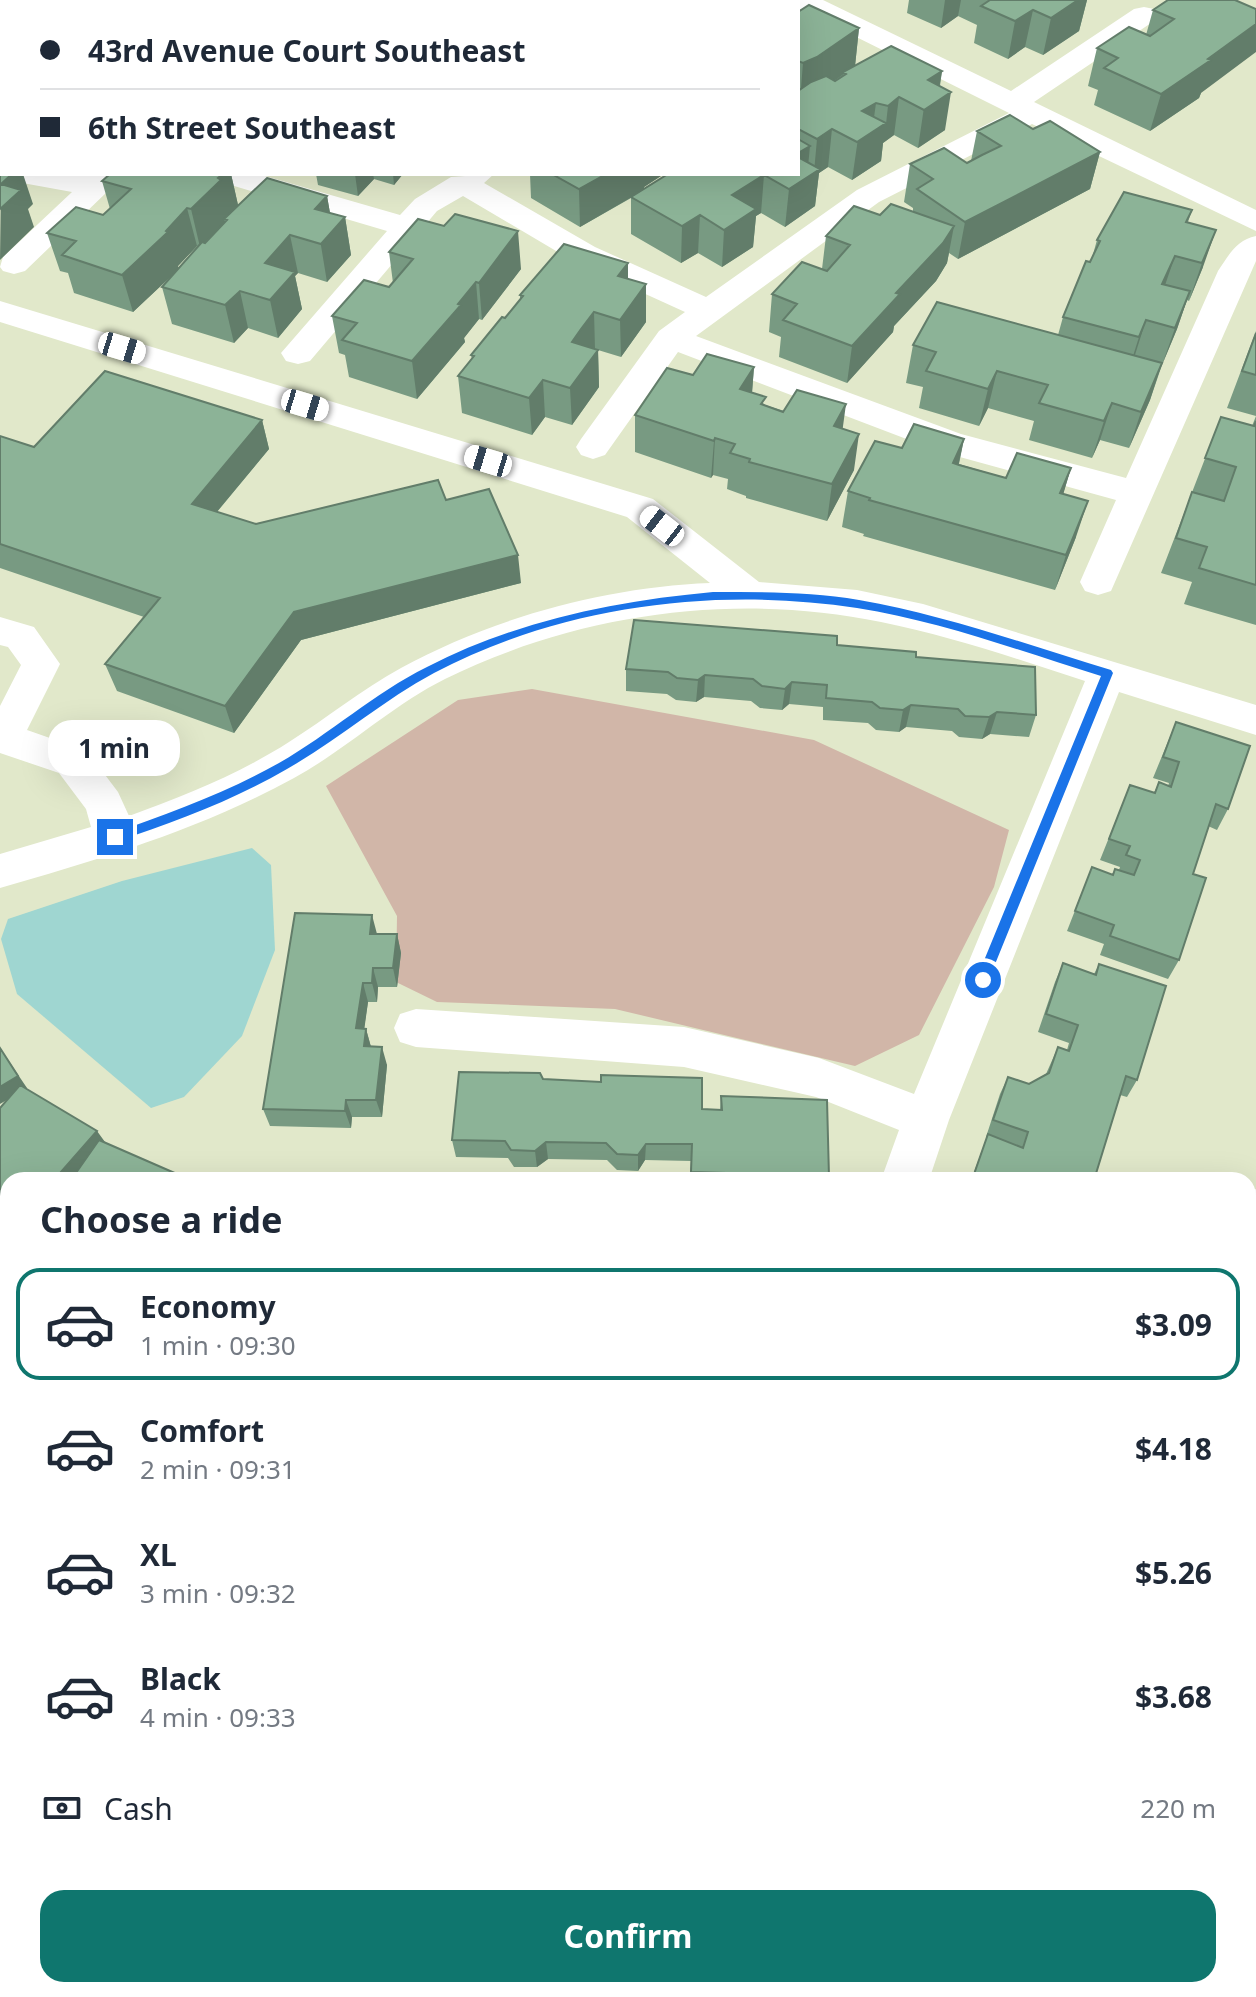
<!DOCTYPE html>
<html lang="en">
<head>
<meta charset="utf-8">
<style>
	body { margin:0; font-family:"Noto Sans",sans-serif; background:#f2f2f3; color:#1f2937; height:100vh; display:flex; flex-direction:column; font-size:30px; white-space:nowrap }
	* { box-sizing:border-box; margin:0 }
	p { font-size:26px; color:#747a83 }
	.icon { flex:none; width:44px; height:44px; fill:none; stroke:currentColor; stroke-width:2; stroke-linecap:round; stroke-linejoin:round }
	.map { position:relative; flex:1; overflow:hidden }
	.side { position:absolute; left:0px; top:1172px; width:1256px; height:826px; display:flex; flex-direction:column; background:#fff; border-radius:24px 24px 0 0; box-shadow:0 8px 32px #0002 }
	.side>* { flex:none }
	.banner { position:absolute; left:0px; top:0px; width:800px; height:176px; box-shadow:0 8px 32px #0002; display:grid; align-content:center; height:176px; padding:0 40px; background:#fff }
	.end { position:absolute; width:36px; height:36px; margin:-18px; border:10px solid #1a73e8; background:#fff; box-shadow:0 0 0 4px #fff }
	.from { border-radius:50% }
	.bubble { position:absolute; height:56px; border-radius:24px; background:#fff; box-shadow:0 8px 32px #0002; font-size:26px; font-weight:700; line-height:56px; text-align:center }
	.car { position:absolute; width:24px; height:48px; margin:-24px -12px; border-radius:10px; box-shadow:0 0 6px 2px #0007; background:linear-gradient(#fff 24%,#345 0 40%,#fff 0 76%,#345 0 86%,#fff 0) }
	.banner b { display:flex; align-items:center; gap:28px; height:76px; font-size:30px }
	.banner b+b { border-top:2px solid #e0e1e3 }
	.banner i { width:20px; height:20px; background:#1f2937 }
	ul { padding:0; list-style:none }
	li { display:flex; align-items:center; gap:24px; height:112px; margin:0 16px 12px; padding:0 24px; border:4px solid transparent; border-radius:24px }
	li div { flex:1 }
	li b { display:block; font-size:30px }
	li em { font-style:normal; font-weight:700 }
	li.selected { border-color:#0f766e }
	li>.icon { width:72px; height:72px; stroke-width:1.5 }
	h2 { padding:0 40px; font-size:36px; line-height:96px }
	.pay { display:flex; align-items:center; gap:20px; height:88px; padding:0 40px; font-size:30px }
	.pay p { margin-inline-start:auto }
	.primary-button { display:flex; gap:16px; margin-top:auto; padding:16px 40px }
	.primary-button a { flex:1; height:92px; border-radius:24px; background:#0f766e; color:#fff; font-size:32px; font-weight:700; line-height:92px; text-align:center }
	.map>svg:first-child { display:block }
	.green { fill:#d1b6a8 }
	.water { fill:#9fd6d1 }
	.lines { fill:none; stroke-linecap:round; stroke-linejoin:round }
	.minor { fill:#fff; fill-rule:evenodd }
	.wall { fill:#789a82; fill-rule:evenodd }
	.shaded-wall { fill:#627d6a }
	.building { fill:#8cb397; stroke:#627d6a; stroke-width:2 }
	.route { fill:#1a73e8 }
</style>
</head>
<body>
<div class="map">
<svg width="1256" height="1997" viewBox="0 0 1256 1997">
	<rect width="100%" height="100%" fill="#e1e8ca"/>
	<path class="green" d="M532 689 814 740 1009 830 994 887 919 1035 855 1066 615 1009 437 1002 396 982 397 916 326 786 458 700Z"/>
	<path class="water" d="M252 848 271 865 275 950 242 1036 184 1097 151 1108 17 994 1 939 8 919 122 881Z"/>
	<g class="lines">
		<path class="minor" d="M788 0H823L1011 91 1134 9 1144 7 1154 9 1158 15 1154 21 1034 102 1256 210V231L1032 124 879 202 696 336 961 434 1126 478 1218 271C1229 255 1236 240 1256 236V261L1111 591 1098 595 1085 591 1080 582 1116 500 938 451 678 352 605 455 593 459 581 455 576 447 581 439 659 331 685 312 573 261 463 196 437 211 310 361 298 364 286 361 281 353 387 231 214 180 210 174H258L400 215 415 199 451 177 494 174 484 183 595 247 706 297 857 190 1009 113 798 8V2Z
			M2 174H164L160 180 108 191 25 271 14 274 3 271 0 267 3 257 72 192 6 180Z
			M0 301 653 499 759 582 857 590 923 604 1256 705V735L1119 692 949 1120 929 1180H881L899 1130 816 1097 684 1067 416 1047 400 1042 394 1028 400 1014 416 1009 684 1027 819 1058 914 1094 1085 681C1018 659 950 636 881 622 736 592 579 613 445 679 391 706 347 749 294 778 201 829 101 859 0 888V854L91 827 86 809 59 773 0 753V706L21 665 8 647 0 645V617L34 627 60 664 27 730 87 751 118 792 129 816C184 796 239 774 289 742 327 718 361 690 401 668 492 618 606 587 710 583L627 517 0 322Z
			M1256 1189V1260L1248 1264V1192Z
			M0 1371 8 1374V1425L0 1422Z
			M1248 1421 1256 1424V1476L1248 1473Z
			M1019 1990H1079L1077 1997H1017Z"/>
	</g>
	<path class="wall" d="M0 0H160L161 2H2V147L0 146Z
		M183 0H214L212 2H191Z
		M239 0H336L334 2H239Z
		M387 0H718V2H387Z
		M909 0H1087L1079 31 1043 55 1025 47 1008 59 974 43 977 25 958 16 941 28 907 13Z
		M1168 0 1201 93 1199 98 1150 131 1094 105 1098 90 1088 86 1097 48 1146 35 1153 10Z
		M798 12 859 28 855 66 942 71 940 86 945 130 918 148 894 135 883 143 881 161 852 180 828 167 819 173 815 206 785 227 761 213 756 216 753 247 722 267 698 253 681 263 631 234V198L580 227 531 198 530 174H664L644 187V189L668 174H798Z
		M1033 129 1100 152 1090 189 958 259 949 253 947 263 936 281 894 326 893 332 847 383 779 357 781 337 769 332 772 294 822 269 826 236 880 215 913 211V208L904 202 910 164 967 163 971 161 977 131Z
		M110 174H231L238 205 327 196 330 213 345 217 351 255 327 282 298 273 295 276 302 309 278 338 248 328 234 343 172 324 162 287 170 277 133 312 74 293 68 273 60 271 47 233 103 215 110 209 102 181ZM197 246H198L178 268V266Z
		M316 174H403L394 185 374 179 358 196 318 185Z
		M1192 210 1188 222 1203 267 1189 301 1187 300 1177 329 1162 365 1150 400 1129 448 1100 440 1092 458 1029 440 1034 421 988 408 979 426 919 408 923 387 906 383 913 345 1058 335 1063 317 1092 258 1097 240Z
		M389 252 521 269 482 320 479 319 464 338 465 342 417 399 349 377 345 355 339 353 332 316 389 287 393 283Z
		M628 279 646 284V322L621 357 598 350 599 387 572 425 545 417 532 435 462 413 458 376 472 359 471 355 505 318 520 300V295Z
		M1256 331V625L1184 604 1192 582 1161 573 1221 417 1252 426 1256 416 1227 408Z
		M754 367 752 393 765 405 843 429 854 470 827 521 746 498V496L727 489 728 479 713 475 711 478 635 452V415L693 375Z
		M262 420 269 449 217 512 256 524 446 500 521 583 301 640 234 733 117 691 105 664 144 617 0 568V436L34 447Z
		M964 439 959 464 1006 478 1071 468 1063 494 1076 537 1055 590 863 536 864 534 842 527 848 491 902 448Z
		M837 645 916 657 1036 715 1029 737 990 734 982 739 959 737 952 731 906 727 899 732 876 730 868 723 823 720V707L789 704 782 710 760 708 751 701 704 697 696 702 676 700 667 694 626 691V669Z
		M1176 722 1228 809 1217 830 1208 826 1193 874 1179 960 1168 979 1100 955 1104 944 1067 931 1092 867 1113 875 1119 870 1120 867 1100 860 1130 785 1154 793 1159 782 1168 786 1169 783 1153 778Z
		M377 934H397L401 953 397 987H378L377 1002H368L364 1028 366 1029 371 1047 387 1065 382 1117H352L351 1128 270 1126 263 1109Z
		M1063 963 1094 974 1099 964 1137 1080 1127 1097 1120 1095 1094 1180H971L987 1137H986L1000 1094 1008 1077 1029 1084 1046 1074 1058 1047 1067 1050 1069 1043 1038 1032 1055 982Z
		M543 1079 702 1109 720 1110 721 1096 829 1177 828 1180H690L691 1161 645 1160 638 1171 617 1170 607 1160 548 1159 537 1167H514L508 1158 456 1157 452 1140Z"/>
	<path class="shaded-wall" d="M56 0H96L94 2H57Z
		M281 0H297V2H281Z
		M313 0H336L334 2H313Z
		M507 0H549V2H507Z
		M639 0H668V2H639Z
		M689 0H718V2H689Z
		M945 0H961L958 16 941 28Z
		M1078 0H1087L1079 31 1043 55 1051 18Z
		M1033 10 1025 47 1008 59 1015 21Z
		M1256 24V52L1201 93 1199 98 1150 131 1161 94Z
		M2 27V75L0 77V29Z
		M859 28 855 66 814 95 800 101 803 63Z
		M942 71 937 101 951 92 945 130 918 148 928 80Z
		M899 97 894 135 883 143 881 161 852 180 862 111 876 103 872 132 886 124 888 106Z
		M832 129 828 167 819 173 815 206 785 227 789 189 798 174V153L810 146 807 177 814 172 817 139Z
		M1100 152 1090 189 958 259 965 222Z
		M12 174H23L33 204 28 209 34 227 0 260 1 184Z
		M223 174H231L238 205 224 219 225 222 200 247 191 209Z
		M355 174H373L374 179 358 196Z
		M393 174H403L394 185Z
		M606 174H664L644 187V190L580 227 579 189Z
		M764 175 761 213 756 216 753 247 722 267 724 230 732 195Z
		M327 196 333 230 345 217 351 255 327 282 315 209Z
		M187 208 197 246 178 266 179 269 133 312 122 275Z
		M700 215 698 253 681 263 682 226Z
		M954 226 947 263 936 281 894 326 893 332 847 383 852 346Z
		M1216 230 1203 267 1189 301 1202 263Z
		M518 231 521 269 482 320 479 283Z
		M290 235 298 273 295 276 302 309 278 338 270 300 265 263Z
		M1175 256 1162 294V284Z
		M628 263V300L618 276Z
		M476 282 479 319 464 338 465 342 417 399 412 361Z
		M646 284V322L621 357 620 320Z
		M240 291 248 328 234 343 225 305Z
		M1190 291 1177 329 1162 365 1175 328Z
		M594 312 595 349 572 342Z
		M1146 320 1134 358 1127 375 1139 337Z
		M598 350 599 387 572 425 570 388Z
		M1162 363 1150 400 1129 448 1141 412Z
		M754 367 751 405 740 389Z
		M997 371 988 408 979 426 988 389Z
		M543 380 545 417 532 435 529 398Z
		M1112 403 1100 440 1092 458 1104 421Z
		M846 404 841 441 834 426Z
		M262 420 269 449 200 532 192 504Z
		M859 434 854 470 827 521 832 484Z
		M715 438 713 475 711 478 714 441Z
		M964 439 956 476 953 463Z
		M1071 468 1060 505V493Z
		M1088 501 1076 537 1055 590 1066 555Z
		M518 555 521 583 301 640 234 733 225 706 294 612Z
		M705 675 704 697 696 702 698 680Z
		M792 682 789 704 782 710 785 689Z
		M911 705 906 727 899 732 903 710Z
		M997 712 990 734 982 739 989 717Z
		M372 915 377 934H370Z
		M397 934 401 953 397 987 393 968Z
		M373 968 378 987 377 1002 372 983Z
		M363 983 368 1002 362 1046 356 1028Z
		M366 1029 371 1047 364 1046Z
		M382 1047 387 1065 382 1117 376 1100Z
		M0 1048 27 1088 0 1104Z
		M346 1100 352 1117 351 1128 345 1111Z
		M97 1131 105 1142 73 1180H54Z
		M546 1142 548 1159 537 1167 535 1151Z
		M646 1144 645 1160 638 1171V1155Z
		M177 1174 181 1180H173Z
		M8 1234V1256L0 1265V1243Z
		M8 1741V1755L1 1753Z"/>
	<path class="building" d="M0 0H36L34 2H2V27L0 29Z
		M83 0H153L151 2H81Z
		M401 0H494L496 1 405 2Z
		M549 0H642L646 2H553Z
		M990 0H1078L1051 18 1033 10 1015 21 981 6Z
		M1168 0H1235L1256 9V24L1208 59 1211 60 1161 94 1104 68 1118 58 1097 48 1129 27 1150 36 1174 19 1153 10Z
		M809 5 859 28 817 57 803 63 798 61V12Z
		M891 46 942 71 928 80 951 92 924 110 899 97 888 106 876 103 862 111 886 123 857 142 832 129 817 139 798 129V91L811 82 826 76 835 81 846 74 843 72Z
		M2 54V113L0 112V56Z
		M1010 115 1033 129 1050 121 1100 152 965 222 917 189 933 179 910 164 944 148 967 163 982 155 1001 146 977 131Z
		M798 139 810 146 798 153Z
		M798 157 820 169 789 189 764 175 732 195 756 209 724 230 700 215 682 226 631 197 668 174H798Z
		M0 160 2 161V174H12L1 184 21 190 0 209Z
		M110 174H223L218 178 221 180 191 209 187 208 166 231 168 232 122 275 62 255 76 241 47 233 76 207 103 215 131 189 102 181Z
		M552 174H606L579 189Z
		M267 178 327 196 315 209 345 217 321 244 290 235 265 263 295 272 270 300 240 291 225 305 162 287 202 242 205 243 227 220 224 219Z
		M1124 192 1192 210 1186 222 1216 230 1202 263 1175 256 1162 284 1190 291 1175 328 1146 320 1139 337 1063 317 1086 261 1090 262 1100 241 1097 240Z
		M891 204 954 226 943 243 896 293 900 294 852 346 783 320 797 304 772 294 802 262 827 271 850 245 826 236 854 206 880 215Z
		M455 214 518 231 479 283 476 282 458 304 461 305 412 361 342 340 357 323 332 316 364 280 389 287 413 259 389 252 418 219 444 226Z
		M564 244 628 263 618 276 646 284 620 320 594 312 581 329 572 342 598 350 570 388 543 380 529 398 458 376 474 356 471 355 502 317 505 318 523 296 520 295Z
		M937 302 1162 363 1141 412 1112 403 1104 421 1039 403 1048 385 997 371 988 389 926 371 936 352 913 345Z
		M1256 333V375L1242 371Z
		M707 354 754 367 740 389 766 397 761 404 783 412 797 390 846 404 834 426 859 434 832 484 749 462 750 459 730 453 735 444 715 438 714 441 635 415 667 368 693 375Z
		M105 371 262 420 192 504 256 524 438 480 446 500 489 489 518 555 294 612 225 706 105 664 160 598 0 544V436L34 447Z
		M1221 417 1254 426 1256 421V585L1199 568 1207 547 1176 538 1192 492 1224 501 1236 467 1205 458Z
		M914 424 964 439 953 463 959 465 1006 478 1017 453 1071 468 1060 493 1088 501 1066 555 869 500 870 498 848 491 875 441 902 448Z
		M634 620 837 636V645L916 652V657L1035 667 1036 715 997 712 989 717 965 716 958 709 911 705 903 710 880 708 872 702 826 698 827 685 792 682 785 689 762 686 753 679 705 675 698 680 677 678 668 672 626 669Z
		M1176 722 1250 746 1228 809 1216 804 1193 874 1206 878 1179 960 1110 936 1114 925 1075 911 1092 867 1113 875 1115 869 1134 875 1140 860 1126 855 1130 846 1109 839 1130 785 1155 793 1159 782 1171 787 1179 762 1163 757Z
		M295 913 372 915 370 934H397L393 968H373L372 983H363L356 1028 366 1029 364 1046 382 1047 376 1100H346L345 1111 263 1109Z
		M1063 963 1096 975 1099 964 1166 986 1137 1080 1126 1076 1094 1180H972L988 1134 1023 1148 1028 1132 993 1120 1008 1077 1029 1084 1049 1073 1058 1047 1069 1051 1078 1025 1046 1014Z
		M0 1048 18 1076 0 1087Z
		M459 1072 540 1073 543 1079 601 1082V1075L702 1078V1109L722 1110 721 1096 827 1100 829 1177 769 1174 764 1180H739L726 1173 691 1172 692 1144H646L638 1155 617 1154 606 1143 546 1142 535 1151 511 1150 505 1141 452 1140Z
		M20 1085 97 1131 54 1180H8V1234L0 1243V1108Z
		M99 1140 177 1174 173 1180H71Z
		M0 1548 8 1552V1741L1 1753Z
		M417 1990H552L551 1997H415Z
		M569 1990H691L690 1997H568Z
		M697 1990H835L834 1997H696Z"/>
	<path class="route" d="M713 592C762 592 811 592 859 600 945 615 1028 645 1111 670L1113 673 987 984 983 986 976 980 1101 676C1020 651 940 621 857 608 716 586 560 606 434 673 382 701 338 740 287 769 232 801 175 822 115 842L109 837 111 834C170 813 224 794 279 763 330 734 374 693 427 667 516 621 615 601 713 592Z"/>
</svg>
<i class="end from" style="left:983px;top:980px"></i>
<i class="end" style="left:115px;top:837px"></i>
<div class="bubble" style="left:48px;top:720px;width:132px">1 min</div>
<i class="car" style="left:122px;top:348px;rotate:107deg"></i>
<i class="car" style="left:305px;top:405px;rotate:107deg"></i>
<i class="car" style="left:488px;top:461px;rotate:287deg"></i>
<i class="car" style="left:662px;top:526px;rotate:308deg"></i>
<div class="banner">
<b><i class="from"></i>43rd Avenue Court Southeast</b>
<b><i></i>6th Street Southeast</b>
</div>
<section class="side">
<h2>Choose a ride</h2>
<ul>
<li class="selected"><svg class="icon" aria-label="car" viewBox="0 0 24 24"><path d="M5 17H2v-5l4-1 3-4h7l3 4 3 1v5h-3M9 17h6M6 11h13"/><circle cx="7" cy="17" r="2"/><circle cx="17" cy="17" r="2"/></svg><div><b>Economy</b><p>1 min · 09:30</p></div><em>$3.09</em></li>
<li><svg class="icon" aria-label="car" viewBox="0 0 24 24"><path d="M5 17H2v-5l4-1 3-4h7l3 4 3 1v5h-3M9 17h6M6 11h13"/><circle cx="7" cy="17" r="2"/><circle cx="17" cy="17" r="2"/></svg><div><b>Comfort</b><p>2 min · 09:31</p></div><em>$4.18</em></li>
<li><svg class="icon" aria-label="car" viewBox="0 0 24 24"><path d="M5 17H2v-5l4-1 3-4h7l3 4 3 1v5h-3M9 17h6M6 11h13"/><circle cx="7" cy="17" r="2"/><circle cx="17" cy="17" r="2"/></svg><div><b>XL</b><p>3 min · 09:32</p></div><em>$5.26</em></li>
<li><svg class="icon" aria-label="car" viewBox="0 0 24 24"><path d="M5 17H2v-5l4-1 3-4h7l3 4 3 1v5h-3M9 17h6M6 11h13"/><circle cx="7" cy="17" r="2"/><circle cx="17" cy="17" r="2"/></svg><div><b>Black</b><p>4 min · 09:33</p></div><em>$3.68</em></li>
</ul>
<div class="pay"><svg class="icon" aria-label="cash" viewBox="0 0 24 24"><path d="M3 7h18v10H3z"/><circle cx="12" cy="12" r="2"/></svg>Cash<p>220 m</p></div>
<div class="primary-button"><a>Confirm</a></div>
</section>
</div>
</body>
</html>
